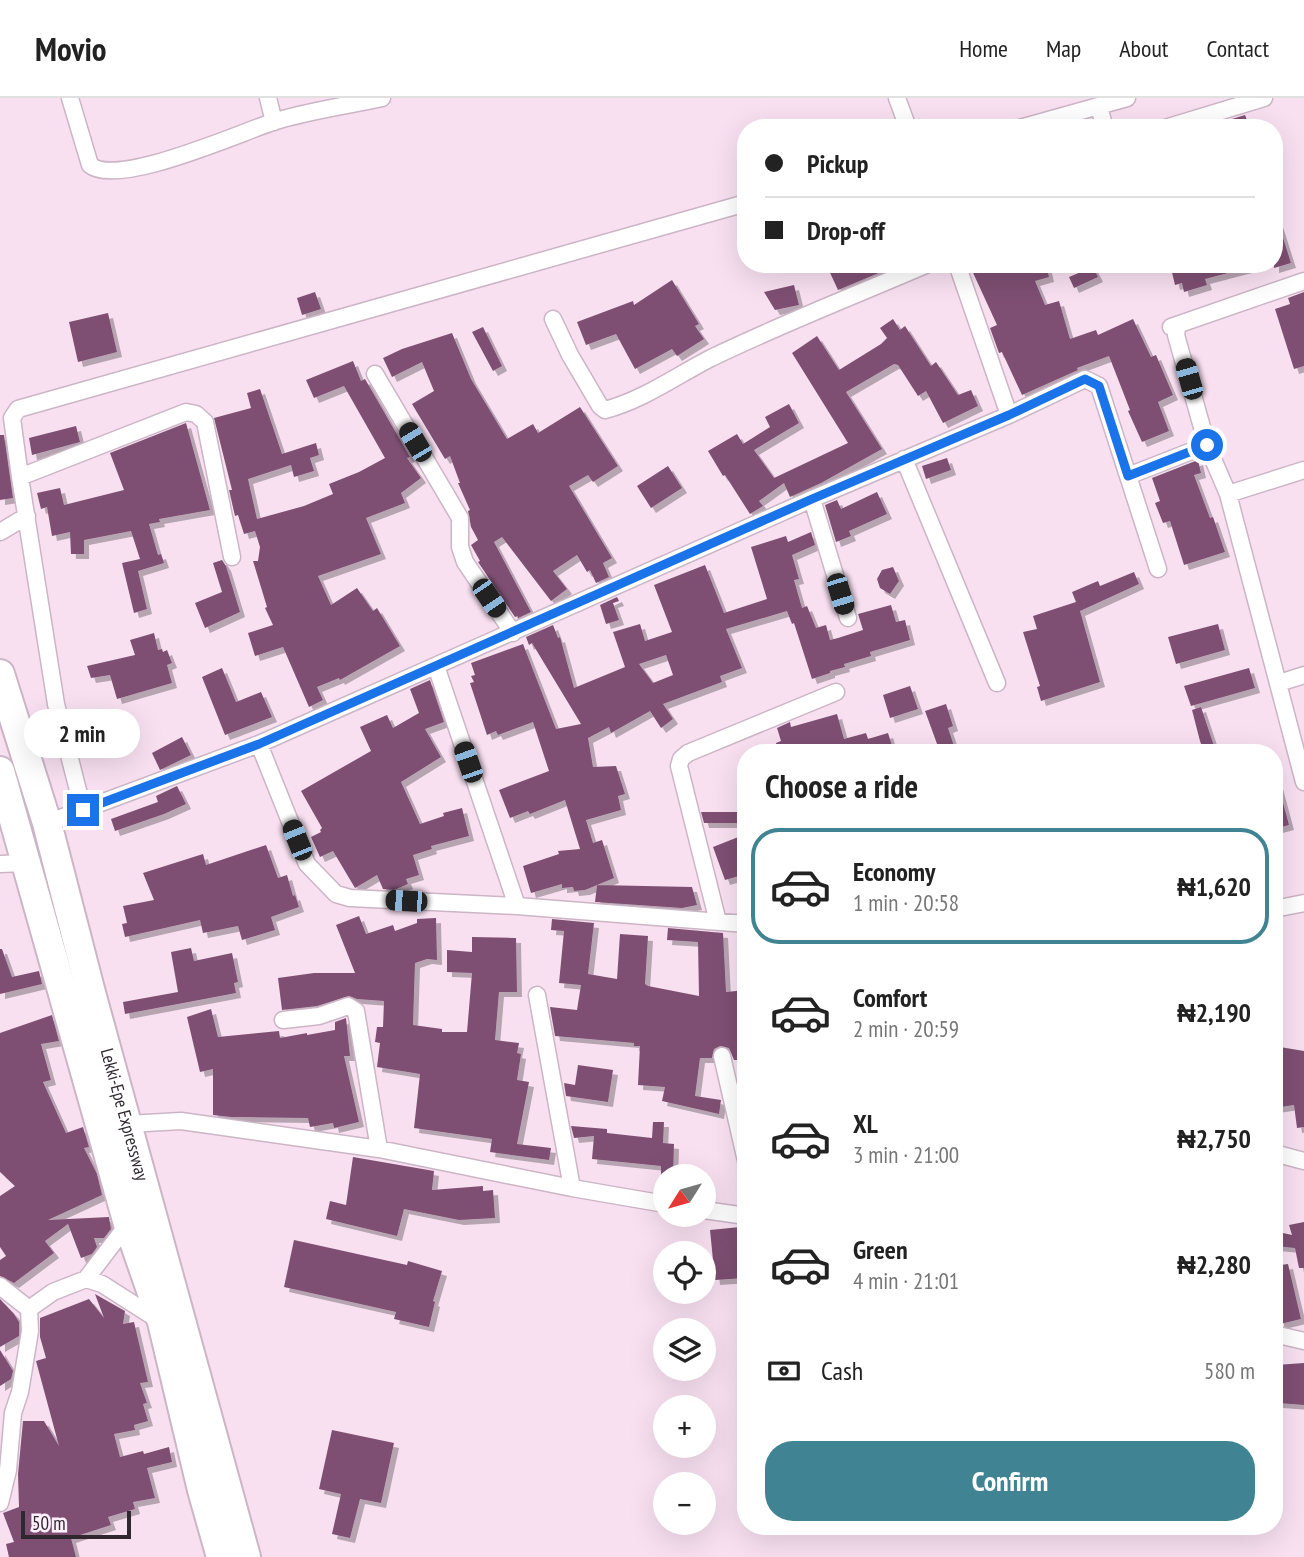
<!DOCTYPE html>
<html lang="en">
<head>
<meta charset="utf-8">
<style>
	body { margin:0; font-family:"PT Sans Narrow",sans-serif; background:#f6f6f6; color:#222; height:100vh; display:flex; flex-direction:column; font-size:26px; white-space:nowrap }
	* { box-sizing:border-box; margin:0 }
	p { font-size:23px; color:#767676 }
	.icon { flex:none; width:38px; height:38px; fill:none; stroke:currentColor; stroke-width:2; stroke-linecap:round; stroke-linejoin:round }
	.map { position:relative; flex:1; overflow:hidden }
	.drawer { position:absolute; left:737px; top:646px; width:546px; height:791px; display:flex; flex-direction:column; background:#fff; border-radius:28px; box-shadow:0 7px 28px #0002 }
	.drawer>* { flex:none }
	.guide { position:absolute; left:737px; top:21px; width:546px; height:154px; border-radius:28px; box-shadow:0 7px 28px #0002; display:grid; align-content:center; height:154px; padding:0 28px; background:#fff }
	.needle { width:46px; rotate:233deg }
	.controls { position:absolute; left:653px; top:1066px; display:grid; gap:14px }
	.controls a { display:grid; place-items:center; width:63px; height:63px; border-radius:50%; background:#fff; box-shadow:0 7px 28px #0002; font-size:35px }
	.scale { position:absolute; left:21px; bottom:18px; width:110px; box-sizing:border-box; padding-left:7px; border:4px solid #31282f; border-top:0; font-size:19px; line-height:24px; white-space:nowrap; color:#31282f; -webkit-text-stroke:5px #fff0fb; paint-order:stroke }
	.end { position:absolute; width:32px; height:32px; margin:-16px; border:9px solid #1a73e8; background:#fff; box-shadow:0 0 0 4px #fff }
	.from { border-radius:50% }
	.bubble { position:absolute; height:49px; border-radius:24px; background:#fff; box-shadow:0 7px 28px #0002; font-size:23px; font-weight:700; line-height:49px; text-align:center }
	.car { position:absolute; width:21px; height:42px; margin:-21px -10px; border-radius:9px; box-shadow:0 0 5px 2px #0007; background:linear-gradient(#222 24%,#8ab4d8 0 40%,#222 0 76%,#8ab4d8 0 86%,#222 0) }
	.guide b { display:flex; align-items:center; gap:24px; height:66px; font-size:26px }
	.guide b+b { border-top:2px solid #e0e0e0 }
	.guide i { width:18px; height:18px; background:#222 }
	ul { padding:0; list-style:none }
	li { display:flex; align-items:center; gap:21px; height:116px; margin:0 14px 10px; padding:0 14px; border:4px solid transparent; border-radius:28px }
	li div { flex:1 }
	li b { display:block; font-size:26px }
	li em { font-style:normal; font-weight:700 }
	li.active { border-color:#408493 }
	li>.icon { width:63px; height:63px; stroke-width:1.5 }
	h2 { padding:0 28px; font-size:32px; line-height:84px }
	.pay { display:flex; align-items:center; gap:18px; height:77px; padding:0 28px; font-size:26px }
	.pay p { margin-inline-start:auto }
	.button { display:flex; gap:14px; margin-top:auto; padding:14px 28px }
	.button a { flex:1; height:80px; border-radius:28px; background:#408493; color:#fff; font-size:28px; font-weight:700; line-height:80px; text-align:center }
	header { display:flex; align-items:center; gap:42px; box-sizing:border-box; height:98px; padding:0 35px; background:#fff; border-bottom:2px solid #e0e0e0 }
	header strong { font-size:33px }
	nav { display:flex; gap:38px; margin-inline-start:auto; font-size:24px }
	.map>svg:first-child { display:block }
	.building { fill:#7e5073; fill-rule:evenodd; filter:url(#shadow) }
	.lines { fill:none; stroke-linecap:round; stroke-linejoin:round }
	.street-casing { stroke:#ccb5c6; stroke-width:19 }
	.highway-casing { stroke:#ccb5c6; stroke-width:32 }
	.street { stroke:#fff; stroke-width:16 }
	.highway { stroke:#fff; stroke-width:28 }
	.route { stroke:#1a73e8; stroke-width:9 }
	.labels { text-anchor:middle; stroke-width:7; stroke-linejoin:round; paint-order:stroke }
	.street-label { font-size:18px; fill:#31282f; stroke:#fff0fb }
</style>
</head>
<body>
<header>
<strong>Movio</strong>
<nav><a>Home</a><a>Map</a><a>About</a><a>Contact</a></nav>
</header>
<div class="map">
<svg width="1304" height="1459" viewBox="0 0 1304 1459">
	<defs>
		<filter id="shadow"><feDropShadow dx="5" dy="5" stdDeviation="0" flood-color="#0004"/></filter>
	</defs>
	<rect width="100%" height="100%" fill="#f8e0f1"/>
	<path class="building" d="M1245 17 1250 30H1206V29Z
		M1274 121H1277L1291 165 1274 170Z
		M826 166H900L838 192Z
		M969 166H1046L1049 179 1035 183 1045 207 1059 203 1070 241 1096 232 1098 237 1133 221 1151 259 1156 257 1173 297 1158 304 1169 333 1142 344 1128 313 1130 312 1109 258 1077 270 1078 272 1022 297 1002 254 999 255 990 230 997 227Z
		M1170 166H1246L1247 170 1205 181 1207 187 1184 194 1182 185 1175 187Z
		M1093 169 1098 179 1074 190 1069 179Z
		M672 182 699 226 695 228 704 241 677 258 672 251 635 271 616 236 586 247 577 224 633 203 634 207Z
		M794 187 799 207 775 212 764 194Z
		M315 194 321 211 302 217 297 200Z
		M1304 194V268L1294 271 1275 211 1290 206 1288 200Z
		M108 215 117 254 78 264 69 224Z
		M893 221 900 232 905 228 931 268 936 264 958 297 971 292 978 308 943 325 926 293 918 298 898 267 894 266 846 294 882 351 821 385 790 399 784 385 759 403 763 408 750 416 725 377 723 378 708 353 737 336 743 346 770 329 765 319 789 306 799 325 754 352 774 380 848 345 792 255 817 238 839 272 881 246 887 240 880 230Z
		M483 229 502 268 493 273 472 234Z
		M452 235 471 281 507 341 533 326 538 335 580 309 618 368 593 384 588 377 569 388 612 460 603 465 609 479 596 485 590 472 587 474 577 457 553 473 567 491 551 503 502 439 494 444 531 514 518 520V518L515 519 478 464 480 463 471 447 478 442 471 429 468 413 470 412 458 385H460L450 358 445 361 412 306 434 293 422 264 392 279 383 260 402 251Z
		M353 263 361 283 365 281 410 359 407 360 421 380 401 395 405 405 366 420 381 456 318 478 331 507 357 490 373 513 377 510 400 548 340 582 339 580 317 589 323 602 309 609 283 549 255 558 248 535 273 527 265 510 267 509 253 463H258L260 449 255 433 244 436 238 417 235 418 229 392H232L214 320 251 310 247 295 260 291 282 356 316 345 319 357 310 360 314 373 294 379 291 367 248 381 257 421 304 408 333 396 329 386 359 374 385 360 344 288 314 300 306 282Z
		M186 325 210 412 159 421 160 424 149 426 158 457 161 456 164 465 138 473 147 511 134 515 122 465 140 461 131 433 84 442V456H71L70 434 52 438 47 409 41 411 37 395 60 390 64 407 124 392 110 355Z
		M76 328 80 344 32 357 29 340Z
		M0 337H4L13 400 0 402Z
		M947 360 951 372 926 381 922 368Z
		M1198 362 1201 375 1194 377 1210 420 1213 419 1225 454 1184 467 1170 423 1163 425 1155 405 1160 403 1152 380Z
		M668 368 682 390 651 410 637 388Z
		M877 394 887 416 849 433 851 438 836 444 825 407 837 402 841 411Z
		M811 434 815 447 792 457 799 481 794 482 802 510 807 508 816 530 826 527 830 542 838 540 863 532 858 516 891 507 896 524 905 522 910 542 870 554 871 558 844 566 845 569 830 573V575L812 581 794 525 792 526 787 513 726 531 742 570 720 578 722 584 663 606 673 621 661 630 650 613 611 635 609 629 588 640 593 669 616 668 625 696 618 698 621 712 586 722 593 745 602 742 614 780 585 792 574 793 573 789 562 790V786L531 795 523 768 559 756 558 753 580 751 565 702 530 716 528 713 510 720 499 692 549 673 533 624 498 637 496 633 487 637 470 585 474 584 471 578 475 577 471 565 523 546 556 631 581 626 532 545 529 547 526 539 553 527 558 540 560 539 574 590 625 569 613 534 640 526 645 543 672 534 654 487 705 467 724 515 767 501 751 449 786 438 788 444ZM666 557 673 577 653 585 639 566Z
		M222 462 226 468 240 514 205 530 195 505 222 494 213 465Z
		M893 469 899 483 890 496 880 490 877 481 882 472Z
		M1134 474 1139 486 1080 513 1100 584 1041 603 1037 589 1040 588 1023 534 1037 531 1033 518 1076 504 1072 494 1098 483 1100 488Z
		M617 499 619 503 613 505 619 522 606 526 600 507Z
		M1218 526 1225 552 1176 566 1168 539Z
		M154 535 158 552 162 551 163 554 167 552 172 565 167 567 172 585 117 601 110 577 91 580 87 568 135 557 130 542Z
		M222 570 236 604 261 594 272 619 225 637 202 579Z
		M1249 570 1255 590 1191 608 1184 588Z
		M430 582 444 624 425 631 441 659 401 684 420 726 444 718 443 715 462 710 469 738 431 748 432 751 413 757 419 777 406 781 408 786 394 792 383 791 377 777 355 790 333 753 320 759 311 739 321 734 320 732 322 730 301 693 371 653 360 629 387 617 393 630 419 615 410 591Z
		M910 588 918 611 890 620 883 597Z
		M946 606 953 628 948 630 956 654H940L925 613Z
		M1201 609 1216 654H1204L1200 643 1192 612Z
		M837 616 844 641 866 635 868 641 888 635 894 654H778L776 645 781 643 777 630 790 624 791 629Z
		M182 639 191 657 160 672 152 655Z
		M1278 686 1289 727 1274 731V687Z
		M177 688 186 706 164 716 115 733 111 721 158 704 156 698Z
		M701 714H746V725H704Z
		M746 736V776L725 782 713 749Z
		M266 747 278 780 287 777 293 798 295 797 299 809 271 819 275 832 242 842 238 828 203 835 200 822 125 839 122 826 127 825 123 808 154 802 143 775 203 756 206 767Z
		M597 787 692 789 697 807 682 810 595 804Z
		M359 818 366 836 393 827 395 833 417 825V821L436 820 437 862 427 861 415 865 413 927 442 931V934H467L472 875 447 874V852L472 854V839L516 840 517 894H499L495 942 519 945 517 955 521 956 517 982 529 984 517 1046 551 1050 549 1062 490 1054 492 1041 414 1030 420 976 377 969 380 945 375 944 377 929H383L384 903 357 901 349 898 317 908 282 912 278 880 314 875H355L336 827Z
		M552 821 594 825 588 876 617 881 620 836 648 838 645 886 648 888 699 898 698 844 667 842 668 830 723 835 726 894 746 892V957H739V962H734L729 950 720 948 714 951 712 960H700L695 998 721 1002 719 1016 662 1003 665 989 638 987 640 948H634V945L555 938 550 909 577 912 581 887 559 885 564 833 551 832Z
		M191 850 194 863 232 855 238 884 234 885 236 895 125 916 123 904 178 894 171 854Z
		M0 851H2L12 879 39 873 42 886 0 896Z
		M211 911 218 939 279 933 280 940 307 935V937L335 932V924L346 920 350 958H344L359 1024 334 1030 333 1025 310 1029 308 1020 231 1019 213 1017V971L200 974 187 919Z
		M52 917 59 943 41 946 51 982 43 984 66 1035 83 1029 89 1049 84 1050 97 1076 102 1097 48 1122 109 1119 111 1131 104 1140H94L97 1149 92 1156 81 1160 68 1126 45 1143 54 1155 14 1185 0 1178V1162L6 1158 0 1149V1098L15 1088 0 1074V935Z
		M1274 948 1304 953V1029L1297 1030 1294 1007 1274 1010Z
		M578 967 613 972 608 1004 566 998 564 985 575 987Z
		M653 1024H664L663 1045 674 1046 673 1078H661V1068L592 1061 594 1038 574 1040 571 1028 607 1031V1035L652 1040Z
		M353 1059 434 1073 432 1092 483 1088V1093L493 1092 495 1120 459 1122 404 1111 397 1138 326 1121 330 1103 346 1107Z
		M1304 1124V1170H1299L1295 1150 1274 1148V1133L1292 1137 1289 1127Z
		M740 1129 745 1180 715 1182 710 1132Z
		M294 1142 407 1167 408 1163 442 1173 433 1203 435 1204 429 1229 394 1221 396 1214 284 1189Z
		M1288 1166 1301 1221 1280 1226 1274 1200V1168Z
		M95 1196 125 1213 123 1226 134 1224 148 1284 140 1285 147 1305 143 1306 148 1323 134 1327 135 1332 114 1336 120 1359 143 1353 144 1356 169 1349 172 1364 147 1370 155 1400 133 1404 135 1411 108 1419 111 1427 71 1440 76 1459H9L6 1446 14 1444 3 1415 19 1409 18 1376 23 1323H44L59 1348 36 1263 46 1260 40 1239V1220L89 1201 104 1220Z
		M0 1201 14 1216 19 1224V1238L0 1249Z
		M0 1252 13 1273 11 1281 0 1288Z
		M1304 1265V1307L1278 1305 1276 1267Z
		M332 1332 394 1345 381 1405 360 1401 350 1440 332 1436 341 1396 319 1391Z"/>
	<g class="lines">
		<defs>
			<path id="street" d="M70 0 90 67C117 90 239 35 273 24 307 13 346 8 382 0
				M268 0 274 24
				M897 0 908 30
				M1099 9 1105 30
				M1020 30 1127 0
				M1165 30 1264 0
				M957 166 1009 317
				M1304 183 1171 229 1177 231 1176 237 1207 347 1228 396 1304 684
				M553 221 570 257 600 308 605 312C643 302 676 278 711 260 781 226 856 197 928 166
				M375 276 460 420V449L465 464 513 535
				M904 361 997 585
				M1128 378 1207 347
				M20 379 12 320 18 311 746 105
				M1228 396 1304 372
				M812 401 848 520
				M0 434 27 418
				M436 568 517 808
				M1279 585 1304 577
				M259 646 307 766 336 796 350 800 517 808 746 826
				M83 712 56 606 20 379 186 314 196 316 205 324 232 459
				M47 725 259 646 812 401 1009 317 1085 281 1099 288 1158 471
				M0 766 25 765
				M1274 811 1304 805
				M718 824 679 668 681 661 688 655 836 594
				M537 897 572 1090
				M283 922 319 918 348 908 356 913 379 1051
				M722 958 746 1063
				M128 1026 181 1023 379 1051 572 1090 665 1106
				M1274 1055 1304 1063
				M704 1112 746 1118
				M86 1181 102 1186 160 1223
				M0 1188 29 1211
				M29 1211 53 1194 86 1181 128 1126
				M1274 1236 1304 1243
				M0 1405 8 1372 13 1315 20 1294 30 1233 29 1211"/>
			<g id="highway">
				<path id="s1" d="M0 576 47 725 91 895 246 1459"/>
				<path d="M0 673 128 1126 162 1224 202 1392 221 1459"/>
			</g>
		</defs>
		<use href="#street" class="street-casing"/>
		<use href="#highway" class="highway-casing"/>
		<use href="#street" class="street"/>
		<use href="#highway" class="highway"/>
	</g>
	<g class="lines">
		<path class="route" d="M83 712 259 646 812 401 1009 317 1085 281 1099 288 1128 378 1207 347"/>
	</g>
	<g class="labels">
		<g class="street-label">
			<text dy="6" stroke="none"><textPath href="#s1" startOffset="458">Lekki-Epe Expressway</textPath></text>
		</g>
	</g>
</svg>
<div class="controls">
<a><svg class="needle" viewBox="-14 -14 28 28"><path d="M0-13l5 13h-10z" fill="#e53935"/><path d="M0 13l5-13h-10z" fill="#767676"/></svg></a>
<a><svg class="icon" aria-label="locate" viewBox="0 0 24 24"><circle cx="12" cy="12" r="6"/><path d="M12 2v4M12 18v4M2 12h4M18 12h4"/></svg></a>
<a><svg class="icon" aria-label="layers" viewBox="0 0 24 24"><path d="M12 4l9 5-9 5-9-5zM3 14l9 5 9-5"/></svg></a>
<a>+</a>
<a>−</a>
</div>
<div class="scale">50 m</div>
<i class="end from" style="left:1207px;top:347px"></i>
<i class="end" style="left:83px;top:712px"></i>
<div class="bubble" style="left:24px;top:611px;width:116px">2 min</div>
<i class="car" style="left:1189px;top:281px;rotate:344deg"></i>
<i class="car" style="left:415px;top:344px;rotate:329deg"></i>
<i class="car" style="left:840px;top:496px;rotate:163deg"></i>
<i class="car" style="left:489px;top:500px;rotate:146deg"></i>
<i class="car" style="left:468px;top:664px;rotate:341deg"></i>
<i class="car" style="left:297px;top:742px;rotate:338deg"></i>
<i class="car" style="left:406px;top:803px;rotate:273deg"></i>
<div class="guide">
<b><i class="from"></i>Pickup</b>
<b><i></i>Drop-off</b>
</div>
<section class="drawer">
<h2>Choose a ride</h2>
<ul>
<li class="active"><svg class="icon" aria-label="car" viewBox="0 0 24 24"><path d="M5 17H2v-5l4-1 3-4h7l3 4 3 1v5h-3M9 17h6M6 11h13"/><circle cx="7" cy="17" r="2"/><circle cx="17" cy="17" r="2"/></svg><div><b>Economy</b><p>1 min · 20:58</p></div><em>₦1,620</em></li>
<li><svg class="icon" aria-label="car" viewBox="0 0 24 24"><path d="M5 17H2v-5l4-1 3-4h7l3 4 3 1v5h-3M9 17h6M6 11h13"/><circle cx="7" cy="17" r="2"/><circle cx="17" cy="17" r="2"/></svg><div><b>Comfort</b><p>2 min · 20:59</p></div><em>₦2,190</em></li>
<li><svg class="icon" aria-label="car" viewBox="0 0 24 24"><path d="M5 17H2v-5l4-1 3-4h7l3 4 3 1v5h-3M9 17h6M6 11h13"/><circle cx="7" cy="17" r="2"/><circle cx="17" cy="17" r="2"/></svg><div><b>XL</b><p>3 min · 21:00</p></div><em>₦2,750</em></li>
<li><svg class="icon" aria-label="car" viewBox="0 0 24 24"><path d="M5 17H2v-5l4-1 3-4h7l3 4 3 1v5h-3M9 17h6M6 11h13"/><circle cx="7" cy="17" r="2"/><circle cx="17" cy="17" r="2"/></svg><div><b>Green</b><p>4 min · 21:01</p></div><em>₦2,280</em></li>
</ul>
<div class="pay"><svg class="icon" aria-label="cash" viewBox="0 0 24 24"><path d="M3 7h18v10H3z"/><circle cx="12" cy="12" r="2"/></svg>Cash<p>580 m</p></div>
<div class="button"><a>Confirm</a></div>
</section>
</div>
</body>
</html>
